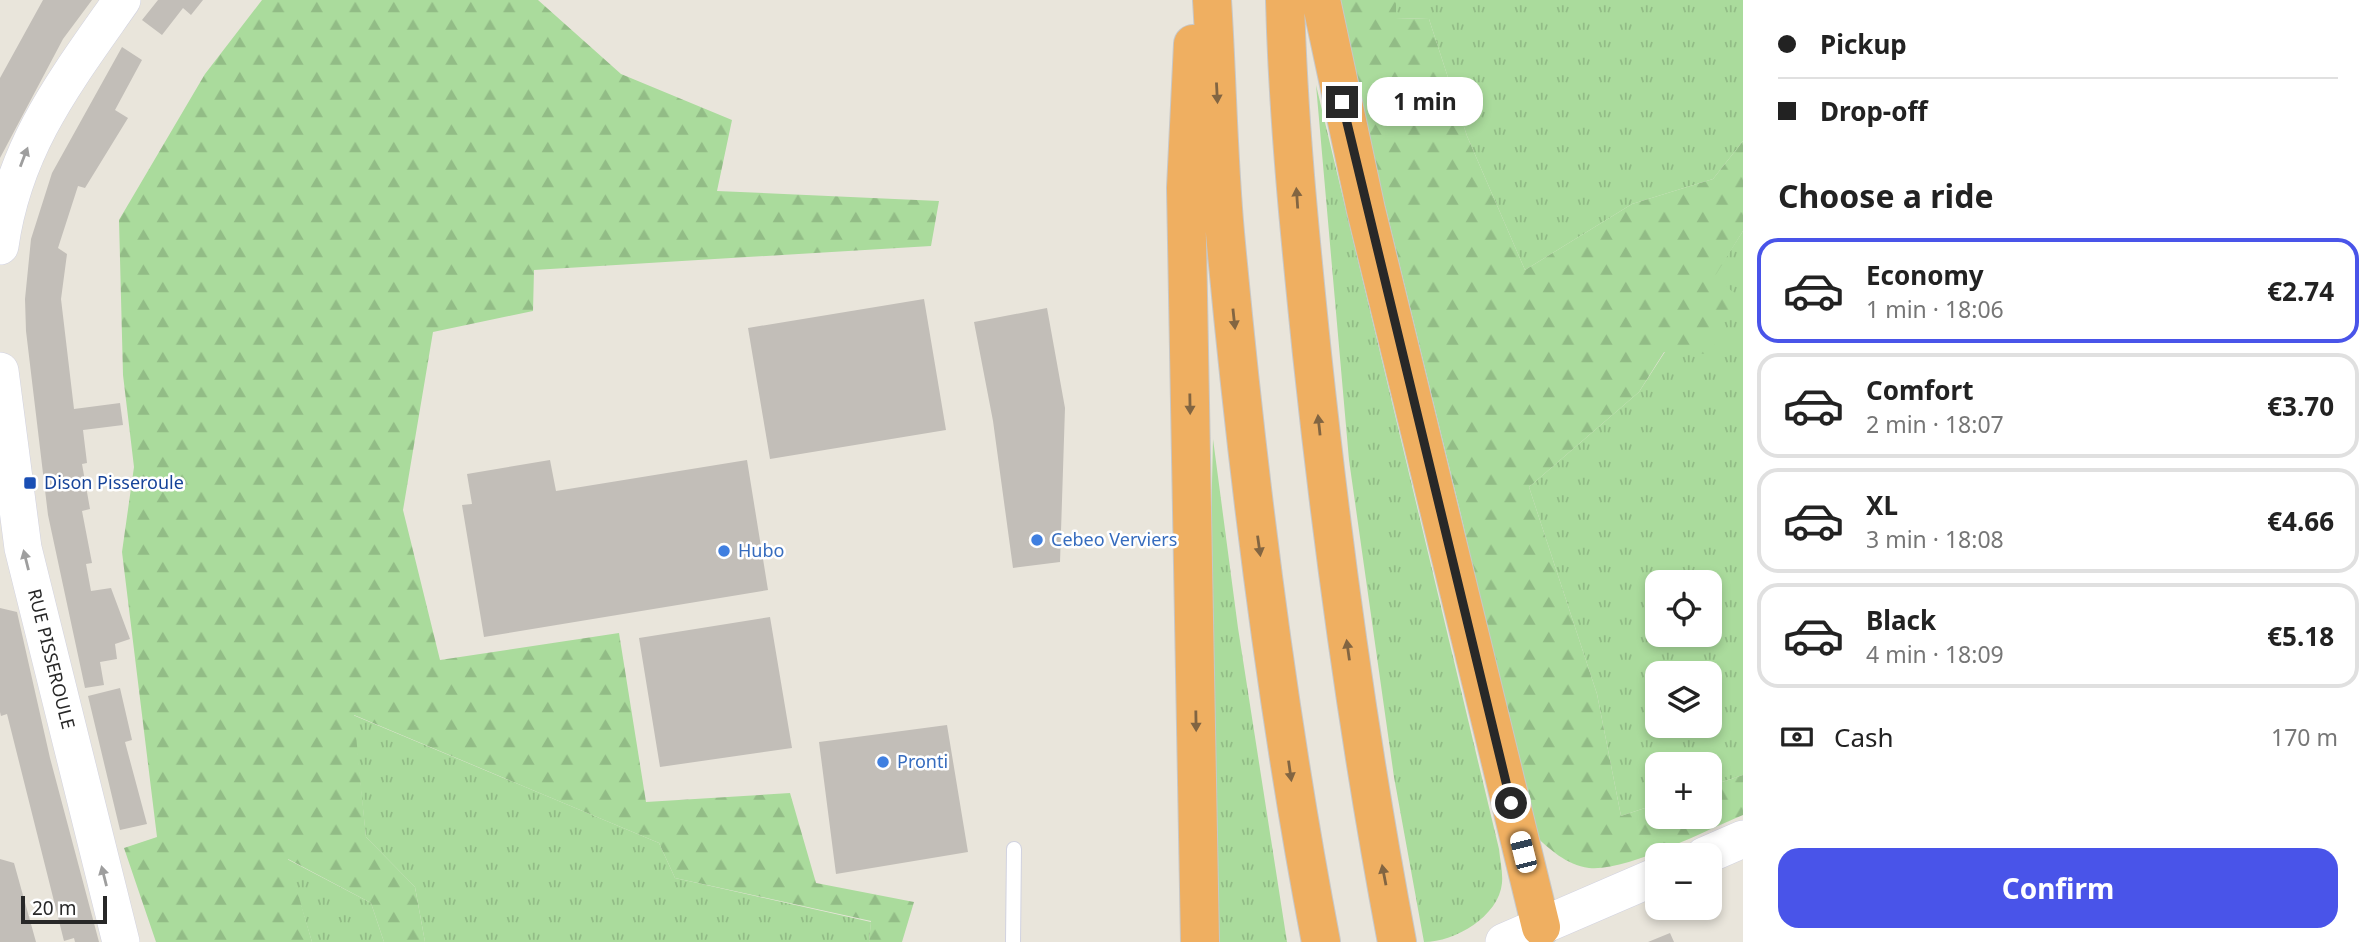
<!DOCTYPE html>
<html lang="en">
<head>
<meta charset="utf-8">
<style>
	body { margin:0; font-family:"Noto Sans",sans-serif; background:#f2f2f2; color:#222; height:100vh; display:flex; flex-direction:column; font-size:26px; white-space:nowrap }
	* { box-sizing:border-box; margin:0 }
	p { font-size:23px; color:#767676 }
	.icon { flex:none; width:38px; height:38px; fill:none; stroke:currentColor; stroke-width:2; stroke-linecap:round; stroke-linejoin:round }
	.map { position:relative; flex:1; overflow:hidden }
	.details { display:flex; flex-direction:column; background:#fff; width:630px }
	.details>* { flex:none }
	.guide { display:grid; align-content:center; height:154px; padding:0 35px; background:#fff }
	.tools { position:absolute; left:1645px; top:570px; display:grid; gap:14px }
	.tools a { display:grid; place-items:center; width:77px; height:77px; border-radius:14px; background:#fff; box-shadow:0 4px 10px #0003; font-size:35px }
	.scale { position:absolute; left:21px; bottom:18px; width:86px; box-sizing:border-box; padding-left:7px; border:4px solid #282828; border-top:0; font-size:19px; line-height:24px; white-space:nowrap; color:#282828; -webkit-text-stroke:5px #fff; paint-order:stroke }
	.end { position:absolute; width:32px; height:32px; margin:-16px; border:9px solid #282828; background:#fff; box-shadow:0 0 0 4px #fff }
	.from { border-radius:50% }
	.bubble { position:absolute; height:49px; border-radius:21px; background:#fff; box-shadow:0 4px 10px #0003; font-size:23px; font-weight:700; line-height:49px; text-align:center }
	.car { position:absolute; width:21px; height:42px; margin:-21px -10px; border-radius:9px; box-shadow:0 0 5px 2px #0007; background:linear-gradient(#fff 24%,#345 0 40%,#fff 0 76%,#345 0 86%,#fff 0) }
	.guide b { display:flex; align-items:center; gap:24px; height:66px; font-size:26px }
	.guide b+b { border-top:2px solid #e0e0e0 }
	.guide i { width:18px; height:18px; background:#222 }
	ul { padding:0; list-style:none }
	li { display:flex; align-items:center; gap:21px; height:105px; margin:0 14px 10px; padding:0 21px; border:4px solid #e0e0e0; border-radius:21px }
	li div { flex:1 }
	li b { display:block; font-size:26px }
	li em { font-style:normal; font-weight:700 }
	li.active { border-color:#4954e9 }
	li>.icon { width:63px; height:63px; stroke-width:1.5 }
	h2 { padding:0 35px; font-size:32px; line-height:84px }
	.pay { display:flex; align-items:center; gap:18px; height:77px; padding:0 35px; font-size:26px }
	.pay p { margin-inline-start:auto }
	.cta { display:flex; gap:14px; margin-top:auto; padding:14px 35px }
	.cta a { flex:1; height:80px; border-radius:21px; background:#4954e9; color:#fff; font-size:28px; font-weight:700; line-height:80px; text-align:center }
	main { display:flex; flex:1; min-height:0 }
	.map>svg:first-child { display:block }
	.grass { fill:url(#grass-tufts); fill-rule:evenodd }
	.forest { fill:url(#forest-firs) }
	.building { fill:#c2beb8 }
	.lines { fill:none; stroke-linecap:round; stroke-linejoin:round }
	.lane-casing { stroke:#d1d2e0; stroke-width:16 }
	.secondary-casing { stroke:#d1d2e0; stroke-width:38 }
	.highway-casing { stroke:#c7c7c7; stroke-width:40 }
	.lane { stroke:#fff; stroke-width:14 }
	.secondary { stroke:#fff; stroke-width:37 }
	.highway { stroke:#efaf61; stroke-width:38 }
	.oneway { fill:#826542 }
	.oneway2 { fill:#9e9e9e }
	.route { stroke:#282828; stroke-width:9 }
	.transit-dot { fill:#1a4fb4; stroke:#fff; stroke-width:2.5 }
	.shop-dot { fill:#3f7fe0; stroke:#fff; stroke-width:2.5 }
	.labels { text-anchor:middle; stroke-width:5; stroke-linejoin:round; paint-order:stroke }
	.transit-label { font-size:18px; fill:#164399; stroke:#fff; text-anchor:start }
	.shop-label { font-size:18px; fill:#366cbe; stroke:#fff; text-anchor:start }
	.street-label { font-size:18px; fill:#282828; stroke:#fff }
</style>
</head>
<body>
<main>
<div class="map">
<svg width="1743" height="942" viewBox="0 0 1743 942">
	<defs>
		<pattern id="grass-tufts" width="24" height="20" patternUnits="userSpaceOnUse" patternTransform="scale(1.75)"><rect width="24" height="20" fill="#aadb9c"/><path d="M3 7l-1-3M5 7V3M7 7l1-3M15 17l-1-3M17 17v-4M19 17l1-3" fill="none" stroke="#92bc86"/></pattern>
		<pattern id="forest-firs" width="22" height="20" patternUnits="userSpaceOnUse" patternTransform="scale(1.75)"><rect width="22" height="20" fill="#aadb9c"/><path d="M5 1l3.5 6h-7zM16 11l3.5 6h-7z" fill="#92bc86"/></pattern>
	</defs>
	<rect width="100%" height="100%" fill="#e9e5db"/>
	<path class="grass" d="M1395 0H1743V141L1713 179 1632 204 1525 270 1467 136 1429 19 1395 18Z
		M1316 85 1499 849C1500 860 1503 872 1502 883 1499 916 1455 942 1424 942L1394 777 1349 460Z
		M1743 231V775L1710 786V765H1657V804L1621 816 1597 694 1529 487 1639 392ZM1657 583H1710V635H1657ZM1657 674H1710V726H1657Z
		M1213 439 1238 628 1287 942H1219L1211 527Z
		M353 715 659 843 675 878 871 922 869 942H425L415 887 366 837Z
		M287 859 371 903 384 942H312Z"/>
	<path class="forest" d="M262 0H538L621 74 732 120 717 191 939 201 931 246 534 270 533 311 433 332 403 510 440 660 619 633 646 802 790 793 816 883 914 902 902 942H869L871 921 675 878 659 843 354 715 366 837 415 887 425 942H384L371 903 288 859 312 942H156L124 848 157 837 122 552 134 467 123 375 119 220 205 74Z
		M1340 0H1396V18L1429 19 1467 136 1525 270 1632 204 1713 179 1743 141V231L1715 276 1735 294 1711 354 1664 352 1639 392 1529 487 1597 694 1621 816 1657 804V817H1710V786L1743 775V815C1706 830 1626 872 1589 868 1566 865 1550 849 1534 835L1461 515 1342 30Z"/>
	<path class="building" d="M43 0H92L63 39 0 158V78Z
		M158 0H203L191 15 183 8 162 35 142 20Z
		M122 47 142 60 115 110 128 118 85 188 78 186 58 248 67 254 61 299 74 409 120 403 123 425 83 430 87 463 82 464 90 509 82 511 92 563 86 564 91 591 111 588 130 639 115 644 117 659 100 662 104 685 85 688 48 515 26 331 25 299 31 239 52 173Z
		M924 299 946 430 770 459 748 328Z
		M1047 308 1065 408 1060 562 1013 568 993 421 974 322Z
		M550 460 556 491 747 460 768 590 484 637 462 505 472 504 467 474Z
		M0 608 17 612 50 758 99 942H75L74 938 64 941 7 714 1 716 0 712Z
		M770 617 792 748 660 767 639 638Z
		M120 688 132 740 125 742 147 824 120 830 88 696Z
		M947 725 968 852 836 874 819 742Z
		M0 859 14 863 36 942H0Z
		M1670 933 1674 942H1648Z"/>
	<g class="lines">
		<defs>
			<path id="lane" d="M1013 942 1014 849"/>
			<path id="secondary" d="M0 246C14 146 66 80 122 0
				M0 371 23 548 121 942
				M1704 856 1743 839
				M1504 942 1657 876"/>
			<path id="highway" d="M1212 0C1217 77 1218 156 1225 233 1247 470 1276 708 1321 942
				M1285 0C1288 118 1300 237 1312 354 1333 551 1360 747 1397 942
				M1321 0 1366 210 1541 927
				M1193 44 1186 188 1200 942"/>
		</defs>
		<use href="#lane" class="lane-casing"/>
		<use href="#secondary" class="secondary-casing"/>
		<use href="#highway" class="highway-casing"/>
		<use href="#lane" class="lane"/>
		<use href="#secondary" class="secondary"/>
		<use href="#highway" class="highway"/>
	</g>
	<defs><path id="oneway-solid" d="M-6-.8H1V-3.2L6.5 0L1 3.2V.8H-6Z" transform="scale(1.75)"/></defs>
	<g class="oneway">
		<use href="#oneway-solid" transform="translate(1217 93) rotate(87)"/>
		<use href="#oneway-solid" transform="translate(1297 198) rotate(-94)"/>
		<use href="#oneway-solid" transform="translate(1234 319) rotate(84)"/>
		<use href="#oneway-solid" transform="translate(1190 404) rotate(89)"/>
		<use href="#oneway-solid" transform="translate(1319 425) rotate(-96)"/>
		<use href="#oneway-solid" transform="translate(1259 546) rotate(82)"/>
		<use href="#oneway-solid" transform="translate(1348 650) rotate(-98)"/>
		<use href="#oneway-solid" transform="translate(1196 721) rotate(89)"/>
		<use href="#oneway-solid" transform="translate(1290 771) rotate(82)"/>
		<use href="#oneway-solid" transform="translate(1384 875) rotate(-101)"/>
	</g>
	<g class="oneway2">
		<use href="#oneway-solid" transform="translate(24 157) rotate(-69)"/>
		<use href="#oneway-solid" transform="translate(26 560) rotate(-104)"/>
		<use href="#oneway-solid" transform="translate(104 876) rotate(-104)"/>
	</g>
	<g class="lines">
		<path class="route" d="M1342 102 1511 803"/>
	</g>
	<rect class="transit-dot" x="23" y="476" width="14" height="14" rx="3.5"/>
	<g class="shop-dot">
		<circle cx="1037" cy="540" r="7"/>
		<circle cx="724" cy="551" r="7"/>
		<circle cx="883" cy="762" r="7"/>
	</g>
	<g class="labels">
		<g class="transit-label">
			<text x="44" y="489">Dison Pisseroule</text>
		</g>
		<g class="shop-label">
			<text x="1051" y="546">Cebeo Verviers</text>
			<text x="738" y="557">Hubo</text>
			<text x="897" y="768">Pronti</text>
		</g>
		<g class="street-label">
			<text transform="translate(51 659) rotate(76)" y="6">RUE PISSEROULE</text>
		</g>
	</g>
</svg>
<div class="tools">
<a><svg class="icon" aria-label="locate" viewBox="0 0 24 24"><circle cx="12" cy="12" r="6"/><path d="M12 2v4M12 18v4M2 12h4M18 12h4"/></svg></a>
<a><svg class="icon" aria-label="layers" viewBox="0 0 24 24"><path d="M12 4l9 5-9 5-9-5zM3 14l9 5 9-5"/></svg></a>
<a>+</a>
<a>−</a>
</div>
<div class="scale">20 m</div>
<i class="end from" style="left:1511px;top:803px"></i>
<i class="end" style="left:1342px;top:102px"></i>
<div class="bubble" style="left:1367px;top:77px;width:116px">1 min</div>
<i class="car" style="left:1523px;top:852px;rotate:346deg"></i>
</div>
<section class="details">
<div class="guide">
<b><i class="from"></i>Pickup</b>
<b><i></i>Drop-off</b>
</div>
<h2>Choose a ride</h2>
<ul>
<li class="active"><svg class="icon" aria-label="car" viewBox="0 0 24 24"><path d="M5 17H2v-5l4-1 3-4h7l3 4 3 1v5h-3M9 17h6M6 11h13"/><circle cx="7" cy="17" r="2"/><circle cx="17" cy="17" r="2"/></svg><div><b>Economy</b><p>1 min · 18:06</p></div><em>€2.74</em></li>
<li><svg class="icon" aria-label="car" viewBox="0 0 24 24"><path d="M5 17H2v-5l4-1 3-4h7l3 4 3 1v5h-3M9 17h6M6 11h13"/><circle cx="7" cy="17" r="2"/><circle cx="17" cy="17" r="2"/></svg><div><b>Comfort</b><p>2 min · 18:07</p></div><em>€3.70</em></li>
<li><svg class="icon" aria-label="car" viewBox="0 0 24 24"><path d="M5 17H2v-5l4-1 3-4h7l3 4 3 1v5h-3M9 17h6M6 11h13"/><circle cx="7" cy="17" r="2"/><circle cx="17" cy="17" r="2"/></svg><div><b>XL</b><p>3 min · 18:08</p></div><em>€4.66</em></li>
<li><svg class="icon" aria-label="car" viewBox="0 0 24 24"><path d="M5 17H2v-5l4-1 3-4h7l3 4 3 1v5h-3M9 17h6M6 11h13"/><circle cx="7" cy="17" r="2"/><circle cx="17" cy="17" r="2"/></svg><div><b>Black</b><p>4 min · 18:09</p></div><em>€5.18</em></li>
</ul>
<div class="pay"><svg class="icon" aria-label="cash" viewBox="0 0 24 24"><path d="M3 7h18v10H3z"/><circle cx="12" cy="12" r="2"/></svg>Cash<p>170 m</p></div>
<div class="cta"><a>Confirm</a></div>
</section>
</main>
</body>
</html>
